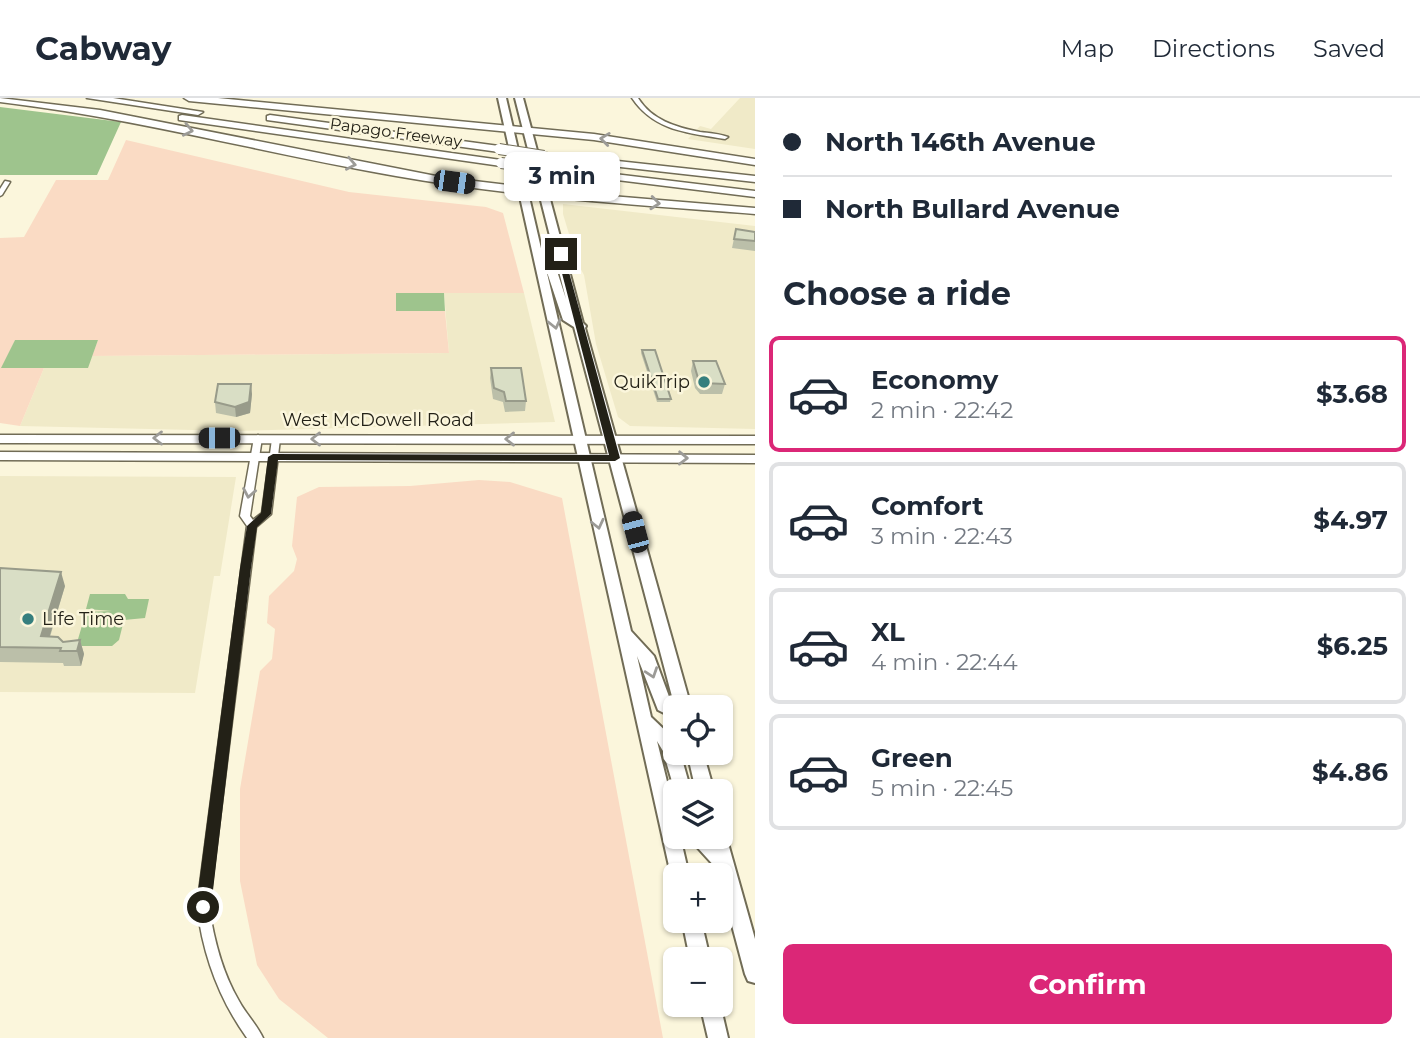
<!DOCTYPE html>
<html lang="en">
<head>
<meta charset="utf-8">
<style>
	body { margin:0; font-family:Montserrat,sans-serif; background:#f2f2f3; color:#1f2937; height:100vh; display:flex; flex-direction:column; font-size:26px; white-space:nowrap }
	* { box-sizing:border-box; margin:0 }
	p { font-size:23px; color:#747a83 }
	.icon { flex:none; width:38px; height:38px; fill:none; stroke:currentColor; stroke-width:2; stroke-linecap:round; stroke-linejoin:round }
	.map { position:relative; flex:1; overflow:hidden }
	.side { display:flex; flex-direction:column; background:#fff; width:665px }
	.side>* { flex:none }
	.guide { display:grid; align-content:center; height:154px; padding:0 28px; background:#fff }
	.buttons { position:absolute; left:663px; top:597px; display:grid; gap:14px }
	.buttons a { display:grid; place-items:center; width:70px; height:70px; border-radius:10px; background:#fff; box-shadow:0 2px 5px #0004; font-size:35px }
	.end { position:absolute; width:32px; height:32px; margin:-16px; border:9px solid #232117; background:#fff; box-shadow:0 0 0 4px #fff }
	.from { border-radius:50% }
	.bubble { position:absolute; height:49px; border-radius:10px; background:#fff; box-shadow:0 2px 5px #0004; font-size:23px; font-weight:700; line-height:49px; text-align:center }
	.car { position:absolute; width:21px; height:42px; margin:-21px -10px; border-radius:9px; box-shadow:0 0 5px 2px #0007; background:linear-gradient(#222 24%,#8ab4d8 0 40%,#222 0 76%,#8ab4d8 0 86%,#222 0) }
	.guide b { display:flex; align-items:center; gap:24px; height:66px; font-size:26px }
	.guide b+b { border-top:2px solid #e0e1e3 }
	.guide i { width:18px; height:18px; background:#1f2937 }
	ul { padding:0; list-style:none }
	li { display:flex; align-items:center; gap:21px; height:116px; margin:0 14px 10px; padding:0 14px; border:4px solid #e0e1e3; border-radius:10px }
	li div { flex:1 }
	li b { display:block; font-size:26px }
	li em { font-style:normal; font-weight:700 }
	li.selected { border-color:#db2777 }
	li>.icon { width:63px; height:63px; stroke-width:1.5 }
	h2 { padding:0 28px; font-size:32px; line-height:84px }
	.action { display:flex; gap:14px; margin-top:auto; padding:14px 28px }
	.action a { flex:1; height:80px; border-radius:10px; background:#db2777; color:#fff; font-size:28px; font-weight:700; line-height:80px; text-align:center }
	header { display:flex; align-items:center; gap:42px; box-sizing:border-box; height:98px; padding:0 35px; background:#fff; border-bottom:2px solid #e0e1e3 }
	header strong { font-size:33px }
	nav { display:flex; gap:38px; margin-inline-start:auto; font-size:24px }
	main { display:flex; flex:1; min-height:0 }
	.map>svg:first-child { display:block }
	.built { fill:#f0eac8 }
	.green { fill:#fadbc4 }
	.water { fill:#9ec48d }
	.lines { fill:none; stroke-linecap:round; stroke-linejoin:round }
	.street-casing { stroke:#716c56; stroke-width:3 }
	.secondary-casing { stroke:#716c56; stroke-width:4 }
	.primary-casing { stroke:#716c56; stroke-width:3 }
	.highway-casing { stroke:#716c56; stroke-width:3 }
	.street { fill:#fff; fill-rule:evenodd }
	.secondary { fill:#fff; fill-rule:evenodd }
	.primary { fill:#fff; fill-rule:evenodd }
	.highway { fill:#fff; fill-rule:evenodd }
	.highway-bridge-casing { stroke:#716c56; stroke-width:12; stroke-linecap:butt }
	.highway-bridge { stroke:#fff; stroke-width:10 }
	.wall { fill:#bbbfa9 }
	.shaded-wall { fill:#989b8a }
	.building { fill:#d9dec5; stroke:#989b8a; stroke-width:2 }
	.oneway { stroke:#9c9b97 }
	.route { fill:#232117 }
	.poi-dot { fill:#367f7e; stroke:#fbf6dc; stroke-width:2.5 }
	.labels { text-anchor:middle; stroke-width:5; stroke-linejoin:round; paint-order:stroke }
	.far-street-label { font-size:16px; fill:#232117; stroke:#fbf6dc }
	.poi-label { font-size:18px; fill:#232117; stroke:#fbf6dc; text-anchor:end }
	.street-label { font-size:18px; fill:#232117; stroke:#fbf6dc }
</style>
</head>
<body>
<header>
<strong>Cabway</strong>
<nav><a>Map</a><a>Directions</a><a>Saved</a></nav>
</header>
<main>
<div class="map">
<svg width="755" height="940" viewBox="0 0 755 940">
	<rect width="100%" height="100%" fill="#fbf6dc"/>
	<path class="built" d="M740 0H755V51L688 41 700 28 711 31Z
		M563 106 755 128V331L630 328 618 319 596 246 584 177 578 166 563 116Z
		M444 195H524L555 324 236 333 20 328 44 270H87L92 258 449 255Z
		M0 378 236 379 220 478H214L195 595 0 594Z"/>
	<path class="green" d="M126 42 349 94 486 109 503 115 524 195H396L397 213H445L449 255 92 258 98 242H15L2 270H44L20 328 0 325V140L24 139 56 82H108Z
		M479 382 510 384 562 400 663 940H328L279 901 257 867 240 783V691L260 573 272 561 275 531 267 525 269 498 294 473 297 461 292 448 297 399 319 389 410 388Z"/>
	<path class="water" d="M0 9 121 24 97 77H0Z
		M396 195H444L445 213H396Z
		M15 242H98L88 270H1Z
		M90 496H125L128 501H149L145 520 124 522 119 542 112 548H76L86 514 112 513 86 511Z"/>
	<g class="lines">
		<defs>
			<path id="street" d="M632 0H638C652 22 675 29 700 34 709 35 720 36 728 39L725 41C689 35 654 33 632 0Z
				M5 83 10 84 2 97 0 98V91Z
				M258 337 262 340 250 418 253 422 262 415 272 341 276 338 280 341 271 416 256 429 209 809C214 842 222 874 239 903 246 916 257 927 263 940H247C219 901 203 857 197 809L247 428 240 418 254 340Z"/>
			<path id="secondary" d="M498 0H506L543 159 556 170 566 201 515 0H523L583 225 586 228 585 230 691 609H676V621L658 612 637 558 651 619 673 640 676 645V654H680L691 693H676V697L663 653 657 643 676 720V738H680L689 777H676V783L671 777ZM546 171 563 222 574 229 674 606 671 604 654 558 631 533Z
				M687 654H703L714 693H696Z
				M721 732 726 738 755 841V885L748 883 745 876 721 786V777H719L717 771 687 738H721Z
				M682 822H701L710 861H690Z
				M700 906H720L728 940H708Z"/>
			<path id="primary" d="M0 337 755 338V346L0 345Z
				M0 354 755 357V365L0 362Z"/>
			<path id="highway" d="M0 0 100 12 441 79 575 95 755 110V116C635 107 515 99 396 78 264 55 134 20 0 4Z
				M87 0H113L203 14 198 17Z
				M184 0H218L594 36 755 61V67L594 42 189 3Z
				M182 17 501 62 506 65 501 68 179 22V18Z
				M270 17 499 48 504 51 499 54 267 22V18Z
				M544 55 755 78V84L540 60 539 58Z
				M548 68 755 93V99L544 73 543 71Z"/>
		</defs>
		<use href="#street" class="street-casing"/>
		<use href="#secondary" class="secondary-casing"/>
		<use href="#primary" class="primary-casing"/>
		<use href="#highway" class="highway-casing"/>
		<use href="#street" class="street"/>
		<use href="#secondary" class="secondary"/>
		<use href="#primary" class="primary"/>
		<use href="#highway" class="highway"/>
		<defs>
			<path id="highway-bridge" d="M499 51 544 58
				M501 65 548 71"/>
		</defs>
		<use href="#highway-bridge" class="highway-bridge-casing"/>
		<use href="#highway-bridge" class="highway-bridge"/>
	</g>
	<path class="wall" d="M736 131 755 134V153L732 150Z
		M642 252 671 301 670 304H657L641 255Z
		M693 263 725 286 722 296H700L695 290 691 273Z
		M491 270 526 303 525 313 505 314 503 304 493 301 490 280Z
		M252 296 250 315 236 319 216 315 215 304Z
		M0 470 65 488 50 539 63 544 80 542 84 556 81 568H64L63 565 0 564Z"/>
	<path class="shaded-wall" d="M251 286 252 296 250 315 236 319 235 309Z
		M61 474 65 488 46 550 41 538Z
		M80 542 84 556 81 568 77 553Z"/>
	<path class="building" d="M736 131 755 134V143L734 141Z
		M642 252H655L671 301H658Z
		M693 263H716L725 286 702 285 698 280Z
		M491 270H521L526 303H506L504 294 494 290Z
		M218 286H251L249 304 235 309 215 304Z
		M0 470 61 474 41 538 58 539 63 544 80 542 77 553H60L61 550 0 549Z"/>
	<defs><path id="oneway-chevron" d="M-2-3.5L2.5 0L-2 3.5" fill="none" stroke-width="1.6" stroke-linecap="round" stroke-linejoin="round" transform="scale(1.75)"/></defs>
	<g class="oneway">
		<use href="#oneway-chevron" transform="translate(188 32) rotate(12)"/>
		<use href="#oneway-chevron" transform="translate(605 41) rotate(-173)"/>
		<use href="#oneway-chevron" transform="translate(351 66) rotate(11)"/>
		<use href="#oneway-chevron" transform="translate(655 105) rotate(6)"/>
		<use href="#oneway-chevron" transform="translate(555 226) rotate(77)"/>
		<use href="#oneway-chevron" transform="translate(158 340) rotate(180)"/>
		<use href="#oneway-chevron" transform="translate(316 341) rotate(-180)"/>
		<use href="#oneway-chevron" transform="translate(510 341) rotate(-180)"/>
		<use href="#oneway-chevron" transform="translate(683 360) rotate(1)"/>
		<use href="#oneway-chevron" transform="translate(249 395) rotate(100)"/>
		<use href="#oneway-chevron" transform="translate(598 426) rotate(77)"/>
		<use href="#oneway-chevron" transform="translate(652 575) rotate(71)"/>
	</g>
	<path class="route" d="M561 153 564 156 620 360 615 363 278 362 271 416 257 429 251 470 211 809 209 814H198L196 809 240 470 247 428 261 415 268 359 273 356 609 357 557 156Z"/>
	<g class="poi-dot">
		<circle cx="704" cy="284" r="7"/>
		<circle cx="28" cy="521" r="7"/>
	</g>
	<g class="labels">
		<g class="far-street-label">
			<text transform="translate(396 34) rotate(8)" y="6">Papago Freeway</text>
		</g>
		<g class="poi-label">
			<text x="690" y="290">QuikTrip</text>
			<text x="42" y="527" text-anchor="start">Life Time</text>
		</g>
		<g class="street-label">
			<text x="378" y="328">West McDowell Road</text>
		</g>
	</g>
</svg>
<div class="buttons">
<a><svg class="icon" aria-label="locate" viewBox="0 0 24 24"><circle cx="12" cy="12" r="6"/><path d="M12 2v4M12 18v4M2 12h4M18 12h4"/></svg></a>
<a><svg class="icon" aria-label="layers" viewBox="0 0 24 24"><path d="M12 4l9 5-9 5-9-5zM3 14l9 5 9-5"/></svg></a>
<a>+</a>
<a>−</a>
</div>
<i class="end from" style="left:203px;top:809px"></i>
<i class="end" style="left:561px;top:156px"></i>
<div class="bubble" style="left:504px;top:54px;width:116px">3 min</div>
<i class="car" style="left:454px;top:84px;rotate:98deg"></i>
<i class="car" style="left:219px;top:340px;rotate:270deg"></i>
<i class="car" style="left:635px;top:434px;rotate:345deg"></i>
</div>
<section class="side">
<div class="guide">
<b><i class="from"></i>North 146th Avenue</b>
<b><i></i>North Bullard Avenue</b>
</div>
<h2>Choose a ride</h2>
<ul>
<li class="selected"><svg class="icon" aria-label="car" viewBox="0 0 24 24"><path d="M5 17H2v-5l4-1 3-4h7l3 4 3 1v5h-3M9 17h6M6 11h13"/><circle cx="7" cy="17" r="2"/><circle cx="17" cy="17" r="2"/></svg><div><b>Economy</b><p>2 min · 22:42</p></div><em>$3.68</em></li>
<li><svg class="icon" aria-label="car" viewBox="0 0 24 24"><path d="M5 17H2v-5l4-1 3-4h7l3 4 3 1v5h-3M9 17h6M6 11h13"/><circle cx="7" cy="17" r="2"/><circle cx="17" cy="17" r="2"/></svg><div><b>Comfort</b><p>3 min · 22:43</p></div><em>$4.97</em></li>
<li><svg class="icon" aria-label="car" viewBox="0 0 24 24"><path d="M5 17H2v-5l4-1 3-4h7l3 4 3 1v5h-3M9 17h6M6 11h13"/><circle cx="7" cy="17" r="2"/><circle cx="17" cy="17" r="2"/></svg><div><b>XL</b><p>4 min · 22:44</p></div><em>$6.25</em></li>
<li><svg class="icon" aria-label="car" viewBox="0 0 24 24"><path d="M5 17H2v-5l4-1 3-4h7l3 4 3 1v5h-3M9 17h6M6 11h13"/><circle cx="7" cy="17" r="2"/><circle cx="17" cy="17" r="2"/></svg><div><b>Green</b><p>5 min · 22:45</p></div><em>$4.86</em></li>
</ul>
<div class="action"><a>Confirm</a></div>
</section>
</main>
</body>
</html>
